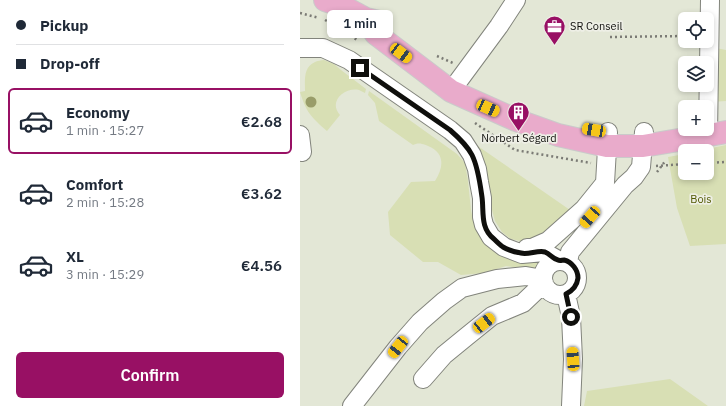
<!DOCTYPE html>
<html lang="en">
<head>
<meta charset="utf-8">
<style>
	body { margin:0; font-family:"IBM Plex Sans",sans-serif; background:#f2f2f3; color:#1f2937; height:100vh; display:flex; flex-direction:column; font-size:15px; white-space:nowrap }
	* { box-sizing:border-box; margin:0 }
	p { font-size:13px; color:#747a83 }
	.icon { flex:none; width:22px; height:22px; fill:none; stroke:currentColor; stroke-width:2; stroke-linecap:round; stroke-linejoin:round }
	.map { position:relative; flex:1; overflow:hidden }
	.drawer { display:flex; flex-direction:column; background:#fff; width:300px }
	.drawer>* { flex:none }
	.banner { display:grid; align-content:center; height:88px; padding:0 16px; background:#fff }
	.tools { position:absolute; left:378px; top:12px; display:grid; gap:8px }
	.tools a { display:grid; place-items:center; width:36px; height:36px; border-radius:6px; background:#fff; box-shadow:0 2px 6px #0003; font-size:20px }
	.end { position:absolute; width:18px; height:18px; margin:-9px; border:5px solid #0f0f0c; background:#fff; box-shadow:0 0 0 2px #fff }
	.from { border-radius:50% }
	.bubble { position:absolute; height:28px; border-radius:6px; background:#fff; box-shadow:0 2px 6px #0003; font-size:13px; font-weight:600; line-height:28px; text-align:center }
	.car { position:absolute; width:12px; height:24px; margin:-12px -6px; border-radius:5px; box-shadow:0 0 3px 1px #0007; background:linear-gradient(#f5c518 24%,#345 0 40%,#f5c518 0 76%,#345 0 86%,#f5c518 0) }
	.banner b { display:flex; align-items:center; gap:14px; height:38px; font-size:15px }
	.banner b+b { border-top:1px solid #e0e1e3 }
	.banner i { width:10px; height:10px; background:#1f2937 }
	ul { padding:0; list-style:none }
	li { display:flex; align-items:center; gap:12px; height:66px; margin:0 8px 6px; padding:0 8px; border:2px solid transparent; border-radius:6px }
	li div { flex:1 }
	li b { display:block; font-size:15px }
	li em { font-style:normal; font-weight:600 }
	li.on { border-color:#981064 }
	li>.icon { width:36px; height:36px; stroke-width:1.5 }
	.action { display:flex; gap:8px; margin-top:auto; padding:8px 16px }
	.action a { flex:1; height:46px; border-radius:6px; background:#981064; color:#fff; font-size:16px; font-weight:600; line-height:46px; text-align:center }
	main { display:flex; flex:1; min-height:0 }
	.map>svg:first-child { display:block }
	.built { fill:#e3e7d6; fill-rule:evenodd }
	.green { fill:#d8dfb4 }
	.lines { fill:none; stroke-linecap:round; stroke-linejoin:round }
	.minor-casing { stroke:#82847c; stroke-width:20 }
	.major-casing { stroke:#cacaca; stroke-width:24 }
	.path { stroke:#7b7b75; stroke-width:2.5; stroke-dasharray:2 3; stroke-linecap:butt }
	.minor { stroke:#fff; stroke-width:18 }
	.major { stroke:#e9abcb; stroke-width:22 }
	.tree { fill:#999d69 }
	.route { stroke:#0f0f0c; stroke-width:5 }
	.labels { text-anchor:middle; stroke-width:3.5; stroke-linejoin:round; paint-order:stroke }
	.poi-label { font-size:11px; fill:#0f0f0c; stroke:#eeefe6; text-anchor:start }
	.park-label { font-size:11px; fill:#535a03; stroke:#eeefe6 }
</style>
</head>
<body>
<main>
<section class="drawer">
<div class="banner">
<b><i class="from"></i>Pickup</b>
<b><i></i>Drop-off</b>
</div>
<ul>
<li class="on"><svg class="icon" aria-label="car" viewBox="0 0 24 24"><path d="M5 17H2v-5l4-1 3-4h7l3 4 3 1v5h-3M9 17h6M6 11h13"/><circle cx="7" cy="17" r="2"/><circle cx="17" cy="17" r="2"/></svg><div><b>Economy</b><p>1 min · 15:27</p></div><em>€2.68</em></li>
<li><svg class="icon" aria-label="car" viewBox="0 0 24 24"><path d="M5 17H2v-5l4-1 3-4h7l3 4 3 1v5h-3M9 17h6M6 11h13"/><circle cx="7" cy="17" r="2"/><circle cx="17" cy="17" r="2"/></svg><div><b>Comfort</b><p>2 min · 15:28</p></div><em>€3.62</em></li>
<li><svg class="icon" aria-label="car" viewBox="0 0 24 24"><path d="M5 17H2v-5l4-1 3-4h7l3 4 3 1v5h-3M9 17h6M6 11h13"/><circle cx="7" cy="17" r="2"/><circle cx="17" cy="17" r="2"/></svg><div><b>XL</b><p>3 min · 15:29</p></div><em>€4.56</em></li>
</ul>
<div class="action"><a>Confirm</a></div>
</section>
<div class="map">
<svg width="426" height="406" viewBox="0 0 426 406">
	<rect width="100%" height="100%" fill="#eeefe6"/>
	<path class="built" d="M0 0H426V406H0ZM385 19H407V41H385ZM385 63H407V85H385ZM385 107H407V129H385ZM385 151H407V173H385Z"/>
	<path class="green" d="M411 47 426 50V101L412 102Z
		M24 60 34 64 41 70 66 89 65 93C63 92 61 91 59 90 44 87 28 102 40 115L27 131C11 117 6 112 0 92L5 91C5 81 3 67 15 62 17 61 21 60 24 60Z
		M69 91 157 154 165 163 168 181 171 210 173 220 178 232 198 253 206 258 215 261 224 263H239V267L233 270 206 266 184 273 161 275 138 262H123L90 235 88 212 111 182 135 181C144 167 145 153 128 146 126 145 124 144 122 144 119 143 115 144 113 145L79 121 75 103 68 95Z
		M172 142 270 210 272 217 229 243 211 239 202 232 195 221 192 210 185 164 176 152Z
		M426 145V244L390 246 377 208 368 157 385 154V173H407V151H398Z
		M370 379 408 406H284L287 391Z"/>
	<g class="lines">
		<defs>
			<path id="minor" d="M0 48H23L49 60 150 130 163 141 172 155 177 169 179 182 182 198V217L184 225 191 237 204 247 222 254 244 252 258 260
				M151 91 199 26 216 0
				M408 134 410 0
				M0 135 2 152
				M227 248H232L248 241 284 209 305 183 308 132
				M243 278a17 17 0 1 1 34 0a17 17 0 1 1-34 0Z
				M268 262 270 252 325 185 334 177 341 167 344 132
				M266 294 271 317 273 359 271 406
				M123 379 144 355 166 337 192 316 223 303 244 283
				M52 406 98 347 120 322 144 301 162 288 197 279 226 276 243 279"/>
			<path id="major" d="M25 0 40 5 66 19 79 22
				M66 19 76 34 151 91 216 120 258 135 307 146H343L426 132"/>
		</defs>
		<use href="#minor" class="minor-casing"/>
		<use href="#major" class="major-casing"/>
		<path class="path" d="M0 13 19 18
			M25 20 40 28 57 40
			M310 37 385 36
			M137 56 153 63
			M175 123 215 150 291 163
			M407 163 426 162
			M356 166 385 164
			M357 172 366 160"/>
		<use href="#minor" class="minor"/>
		<use href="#major" class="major"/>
	</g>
	<circle class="tree" cx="11" cy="102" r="5.5"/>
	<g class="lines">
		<path class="route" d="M60 68 150 130C158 137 167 145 172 155 178 167 180 183 182 197 184 212 180 228 194 239 197 242 200 245 203 247 208 250 215 252 221 253 228 255 238 250 245 252 250 254 253 259 258 260 260 261 262 260 264 260 272 262 278 270 278 278 277 286 272 291 266 294L271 317"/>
	</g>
	<defs>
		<symbol id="office-pin" viewBox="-11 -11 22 30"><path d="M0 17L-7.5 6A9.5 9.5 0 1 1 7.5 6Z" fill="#981064" stroke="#eeefe6"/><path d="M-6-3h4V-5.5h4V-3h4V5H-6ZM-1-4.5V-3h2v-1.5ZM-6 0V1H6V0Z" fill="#fff"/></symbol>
		<symbol id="building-pin" viewBox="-11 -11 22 30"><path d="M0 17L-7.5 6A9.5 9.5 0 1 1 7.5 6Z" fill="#981064" stroke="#eeefe6"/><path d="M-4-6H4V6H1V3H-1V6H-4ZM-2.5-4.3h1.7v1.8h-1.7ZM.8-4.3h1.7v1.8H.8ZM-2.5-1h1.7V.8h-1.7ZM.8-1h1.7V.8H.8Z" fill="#fff"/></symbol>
	</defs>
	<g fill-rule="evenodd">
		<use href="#office-pin" x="242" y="14" width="25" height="34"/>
		<use href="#building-pin" x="206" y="100" width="25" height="34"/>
	</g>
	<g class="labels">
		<g class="poi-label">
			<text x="270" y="30">SR Conseil</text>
			<text x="219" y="142" text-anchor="middle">Norbert Ségard</text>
		</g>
		<g class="park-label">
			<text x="401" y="203">Bois</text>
		</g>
	</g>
</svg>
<div class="tools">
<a><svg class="icon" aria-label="locate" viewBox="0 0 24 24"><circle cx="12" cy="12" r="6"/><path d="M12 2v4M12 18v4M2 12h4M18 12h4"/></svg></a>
<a><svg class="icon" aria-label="layers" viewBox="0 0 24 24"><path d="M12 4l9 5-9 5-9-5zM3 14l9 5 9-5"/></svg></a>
<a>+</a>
<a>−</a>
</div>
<i class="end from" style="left:271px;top:317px"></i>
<i class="end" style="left:60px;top:68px"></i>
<div class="bubble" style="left:27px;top:10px;width:66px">1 min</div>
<i class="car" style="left:101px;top:53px;rotate:127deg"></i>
<i class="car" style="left:188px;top:108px;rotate:114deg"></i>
<i class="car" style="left:294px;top:130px;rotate:280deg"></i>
<i class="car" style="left:290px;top:217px;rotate:221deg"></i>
<i class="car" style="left:184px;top:323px;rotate:52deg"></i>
<i class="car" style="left:98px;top:347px;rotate:218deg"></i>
<i class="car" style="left:273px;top:359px;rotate:356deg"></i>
</div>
</main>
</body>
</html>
